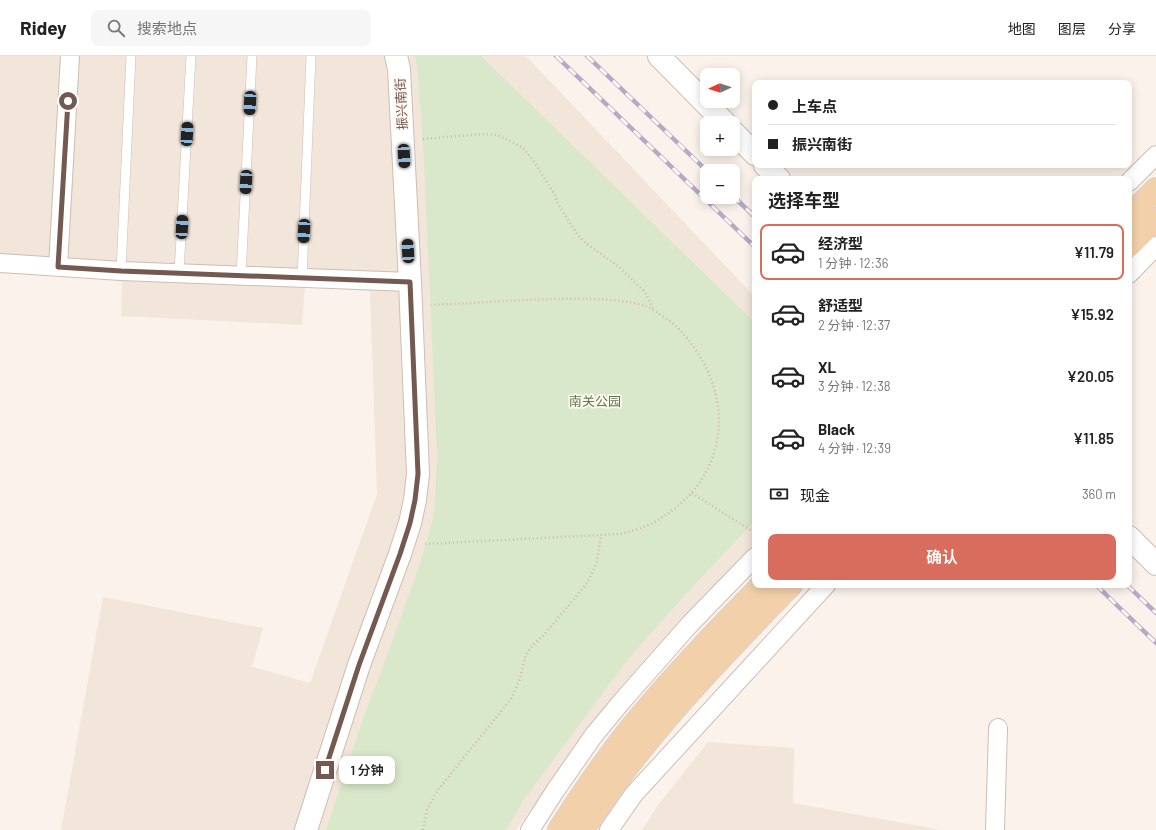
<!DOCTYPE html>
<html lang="zh">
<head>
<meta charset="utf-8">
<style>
	body { margin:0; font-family:Barlow,"Noto Sans SC",sans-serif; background:#f6f6f6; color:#222; height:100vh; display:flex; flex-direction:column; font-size:15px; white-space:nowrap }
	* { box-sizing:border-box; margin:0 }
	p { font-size:13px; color:#767676 }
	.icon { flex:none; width:22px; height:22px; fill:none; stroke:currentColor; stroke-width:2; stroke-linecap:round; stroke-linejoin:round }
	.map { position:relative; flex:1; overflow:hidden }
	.side { position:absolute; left:752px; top:120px; width:380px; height:412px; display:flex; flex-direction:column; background:#fff; border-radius:8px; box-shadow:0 2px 10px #0003 }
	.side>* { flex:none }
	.hud { position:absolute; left:752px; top:24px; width:380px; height:88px; border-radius:8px; box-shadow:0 2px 10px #0003; display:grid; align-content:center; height:88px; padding:0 16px; background:#fff }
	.needle { width:26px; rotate:266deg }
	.fabs { position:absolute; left:700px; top:12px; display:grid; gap:8px }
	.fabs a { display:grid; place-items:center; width:40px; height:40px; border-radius:8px; background:#fff; box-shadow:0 2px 10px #0003; font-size:20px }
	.end { position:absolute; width:18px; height:18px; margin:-9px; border:5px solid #745950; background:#fff; box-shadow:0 0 0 2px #fff }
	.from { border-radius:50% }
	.bubble { position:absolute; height:28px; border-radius:8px; background:#fff; box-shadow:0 2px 10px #0003; font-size:13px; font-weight:600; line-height:28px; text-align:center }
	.car { position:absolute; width:12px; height:24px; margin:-12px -6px; border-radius:5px; box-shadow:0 0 3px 1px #0007; background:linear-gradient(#222 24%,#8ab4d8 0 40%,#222 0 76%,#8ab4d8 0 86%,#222 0) }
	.hud b { display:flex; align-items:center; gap:14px; height:38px; font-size:15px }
	.hud b+b { border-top:1px solid #e0e0e0 }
	.hud i { width:10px; height:10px; background:#222 }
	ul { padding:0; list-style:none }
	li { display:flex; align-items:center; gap:12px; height:56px; margin:0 8px 6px; padding:0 8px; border:2px solid transparent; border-radius:8px }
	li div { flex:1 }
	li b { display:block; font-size:15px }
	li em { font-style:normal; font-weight:600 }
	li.on { border-color:#d86d5d }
	li>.icon { width:36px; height:36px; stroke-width:1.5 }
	h2 { padding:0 16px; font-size:18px; line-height:48px }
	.pay { display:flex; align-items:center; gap:10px; height:44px; padding:0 16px; font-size:15px }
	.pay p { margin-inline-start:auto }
	.primary-button { display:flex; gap:8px; margin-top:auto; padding:8px 16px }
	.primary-button a { flex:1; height:46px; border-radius:8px; background:#d86d5d; color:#fff; font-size:16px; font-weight:600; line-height:46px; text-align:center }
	header { display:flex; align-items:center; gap:24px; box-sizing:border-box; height:56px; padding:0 20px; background:#fff; border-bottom:1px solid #e0e0e0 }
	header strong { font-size:19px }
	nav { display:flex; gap:22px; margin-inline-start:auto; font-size:14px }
	.search { width:280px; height:36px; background:#f6f6f6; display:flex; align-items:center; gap:10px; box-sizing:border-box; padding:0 14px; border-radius:8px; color:#767676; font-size:15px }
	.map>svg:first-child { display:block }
	.residential { fill:#f2e5da }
	.green { fill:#d9e8ca }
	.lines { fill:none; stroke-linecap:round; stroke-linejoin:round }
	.lane-casing { stroke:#cebdb4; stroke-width:10 }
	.street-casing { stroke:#cebdb4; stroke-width:20 }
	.secondary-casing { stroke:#d1bdb2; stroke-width:24 }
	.primary-casing { stroke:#d8d1ce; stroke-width:24 }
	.path { stroke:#d3b5a8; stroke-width:2.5; stroke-dasharray:1 3; stroke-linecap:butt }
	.lane { stroke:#fff; stroke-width:9 }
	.street { stroke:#fff; stroke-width:18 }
	.secondary { stroke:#fff; stroke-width:22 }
	.primary { stroke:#f2d1aa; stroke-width:22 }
	.rail-casing { stroke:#b5a9c5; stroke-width:4.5 }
	.rail { stroke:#fef8f1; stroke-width:3; stroke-dasharray:9; stroke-linecap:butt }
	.route { stroke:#745950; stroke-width:5 }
	.labels { text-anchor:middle; stroke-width:3.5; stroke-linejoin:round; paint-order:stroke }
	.street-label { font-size:13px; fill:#745950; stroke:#fef8f1 }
	.park-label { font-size:13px; fill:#5b7849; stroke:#fef8f1 }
</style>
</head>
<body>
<header>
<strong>Ridey</strong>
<div class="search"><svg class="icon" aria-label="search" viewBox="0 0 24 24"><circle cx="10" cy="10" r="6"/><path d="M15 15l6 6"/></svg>搜索地点</div>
<nav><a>地图</a><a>图层</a><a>分享</a></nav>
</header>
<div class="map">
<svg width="1156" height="774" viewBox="0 0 1156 774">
	<rect width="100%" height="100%" fill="#fbf3eb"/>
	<path class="residential" d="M0 0H526L755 241V495L572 696 516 774H61L103 541 263 572 252 611 310 627 377 438 370 235 305 231 302 269 121 260 122 222 0 215Z
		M708 686 794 692 793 747 941 774H642L659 748Z"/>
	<path class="green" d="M415 0H481L755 267V465L694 529 635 595 616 619 525 742 506 774H326L363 663 398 570 423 498 431 470 435 448 437 400 435 352 424 106 418 20Z"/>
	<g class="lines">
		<defs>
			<path id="lane" d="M121 215 131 0
				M179 217 191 0
				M241 220 252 0
				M302 222 311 0"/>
			<path id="street" d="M1129 126 1156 99
				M0 207 121 215 410 226
				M58 211 70 0
				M1129 218 1156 190
				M530 774 555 735 594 679 623 644 690 568 755 501
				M609 774 634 738 826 529
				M995 774 998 672"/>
			<path id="secondary" d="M659 0 725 67
				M733 76 755 98
				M765 109 779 123
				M1129 481 1156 508
				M306 774 359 609 400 498 410 467 415 444 418 418 410 226 399 13 396 0"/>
			<path id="primary" d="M1129 160 1156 133
				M1129 190 1156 163
				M559 774C584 735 610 696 640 661 678 615 720 572 762 529
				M583 774C641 683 716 606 791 529"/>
		</defs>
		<use href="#lane" class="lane-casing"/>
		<use href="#street" class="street-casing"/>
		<use href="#secondary" class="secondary-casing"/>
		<use href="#primary" class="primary-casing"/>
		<path class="path" d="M423 83 484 78 497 79 510 85 523 92 533 104 555 139 557 146 577 178 587 188 618 210 645 236 654 254
			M692 437 755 477
			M425 488 620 478C628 476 636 474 643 471 652 468 660 463 667 458 724 420 734 351 697 296 686 279 676 268 659 258 656 256 652 253 649 251 629 244 603 243 583 243 532 242 481 247 431 249
			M423 774 427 754 437 735 511 643 520 623 525 602 528 595 533 589 544 579 588 526 597 506 601 479"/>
		<use href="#lane" class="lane"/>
		<use href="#street" class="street"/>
		<use href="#secondary" class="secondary"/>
		<use href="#primary" class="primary"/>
		<defs>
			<path id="rail" d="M556 0 755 191
				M587 0 707 115
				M733 140 755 161
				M1096 529 1156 587
				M1127 529 1156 557"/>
		</defs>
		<use href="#rail" class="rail-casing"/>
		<use href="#rail" class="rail"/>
	</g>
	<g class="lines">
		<path class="route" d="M68 45 58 211 121 215 410 226 418 418 415 444 410 467 400 498 359 609 325 714"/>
	</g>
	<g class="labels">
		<g class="street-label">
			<text transform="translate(401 48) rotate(-93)" y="5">振兴南街</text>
		</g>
		<g class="park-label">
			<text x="595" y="350">南关公园</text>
		</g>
	</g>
</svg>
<div class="fabs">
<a><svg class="needle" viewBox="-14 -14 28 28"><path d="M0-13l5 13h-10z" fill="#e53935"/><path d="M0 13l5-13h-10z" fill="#767676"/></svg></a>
<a>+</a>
<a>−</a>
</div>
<i class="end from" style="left:68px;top:45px"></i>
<i class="end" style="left:325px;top:714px"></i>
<div class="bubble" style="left:339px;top:700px;width:56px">1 分钟</div>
<i class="car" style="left:250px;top:47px;rotate:183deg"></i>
<i class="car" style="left:187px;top:78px;rotate:3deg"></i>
<i class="car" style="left:404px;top:100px;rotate:177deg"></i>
<i class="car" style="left:246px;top:126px;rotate:183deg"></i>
<i class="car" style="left:182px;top:171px;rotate:3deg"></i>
<i class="car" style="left:304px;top:175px;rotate:183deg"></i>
<i class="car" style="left:408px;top:195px;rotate:357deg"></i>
<div class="hud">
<b><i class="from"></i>上车点</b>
<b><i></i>振兴南街</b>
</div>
<section class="side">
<h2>选择车型</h2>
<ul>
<li class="on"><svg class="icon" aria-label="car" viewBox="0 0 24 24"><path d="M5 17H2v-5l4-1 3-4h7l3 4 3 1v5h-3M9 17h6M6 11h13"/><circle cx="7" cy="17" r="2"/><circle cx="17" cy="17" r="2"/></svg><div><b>经济型</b><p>1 分钟 · 12:36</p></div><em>¥11.79</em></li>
<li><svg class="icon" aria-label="car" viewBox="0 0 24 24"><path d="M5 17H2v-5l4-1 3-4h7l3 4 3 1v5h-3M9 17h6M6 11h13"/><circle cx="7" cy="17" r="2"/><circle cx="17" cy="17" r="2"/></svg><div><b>舒适型</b><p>2 分钟 · 12:37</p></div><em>¥15.92</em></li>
<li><svg class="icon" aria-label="car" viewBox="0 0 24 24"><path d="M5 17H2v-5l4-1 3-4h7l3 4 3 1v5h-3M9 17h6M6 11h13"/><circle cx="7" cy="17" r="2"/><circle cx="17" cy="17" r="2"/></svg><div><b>XL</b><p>3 分钟 · 12:38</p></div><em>¥20.05</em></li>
<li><svg class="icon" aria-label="car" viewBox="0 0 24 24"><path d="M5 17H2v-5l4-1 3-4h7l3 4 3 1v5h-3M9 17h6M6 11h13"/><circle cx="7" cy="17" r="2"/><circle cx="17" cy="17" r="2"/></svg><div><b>Black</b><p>4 分钟 · 12:39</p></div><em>¥11.85</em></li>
</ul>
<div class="pay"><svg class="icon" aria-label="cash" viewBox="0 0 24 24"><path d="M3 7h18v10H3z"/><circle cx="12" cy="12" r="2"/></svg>现金<p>360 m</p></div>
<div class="primary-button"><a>确认</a></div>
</section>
</div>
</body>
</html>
